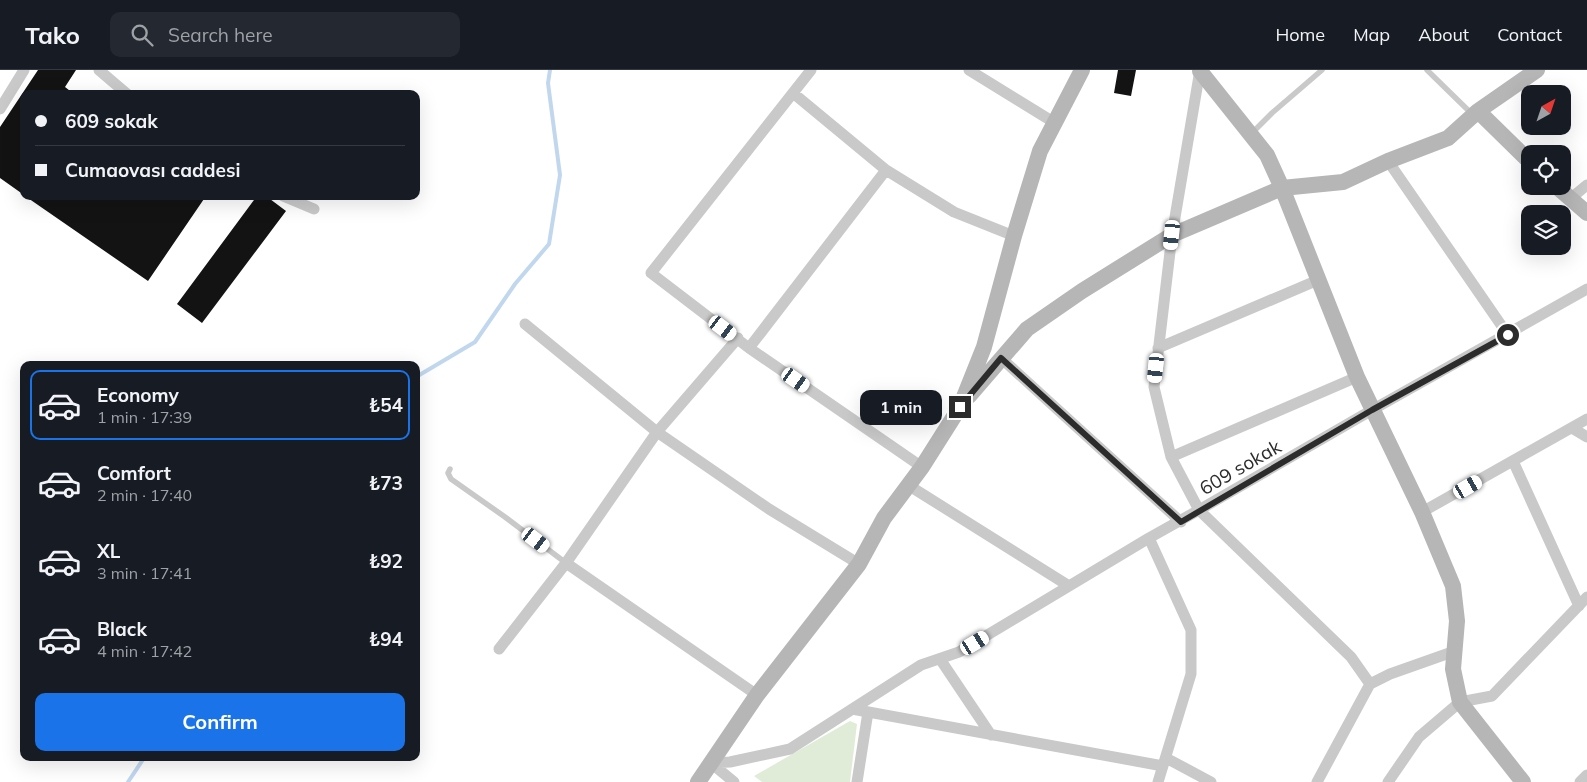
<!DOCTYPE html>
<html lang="en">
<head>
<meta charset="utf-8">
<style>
	body { margin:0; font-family:Mulish,sans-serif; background:#242831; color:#f1f3f6; height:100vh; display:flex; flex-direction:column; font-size:19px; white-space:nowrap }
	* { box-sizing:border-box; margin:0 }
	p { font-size:16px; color:#9ea1a6 }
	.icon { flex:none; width:28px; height:28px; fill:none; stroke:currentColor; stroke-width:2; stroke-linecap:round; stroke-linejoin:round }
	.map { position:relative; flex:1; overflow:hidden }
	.side { position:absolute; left:20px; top:291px; width:400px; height:400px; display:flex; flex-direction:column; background:#171b24; border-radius:10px; box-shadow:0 5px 20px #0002 }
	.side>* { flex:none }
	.top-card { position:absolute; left:20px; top:20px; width:400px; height:110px; border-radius:10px; box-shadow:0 5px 20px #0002; display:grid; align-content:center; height:110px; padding:0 15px; background:#171b24 }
	.needle { width:32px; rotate:40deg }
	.fabs { position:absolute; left:1521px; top:15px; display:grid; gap:10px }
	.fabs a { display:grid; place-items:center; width:50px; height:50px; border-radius:10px; background:#171b24; box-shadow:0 5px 20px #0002; font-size:25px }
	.end { position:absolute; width:22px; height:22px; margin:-11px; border:6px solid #2c2c2c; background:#fff; box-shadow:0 0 0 2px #fff }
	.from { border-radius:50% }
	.bubble { position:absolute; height:35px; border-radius:10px; background:#171b24; box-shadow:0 5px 20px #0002; font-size:16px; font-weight:700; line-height:35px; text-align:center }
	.car { position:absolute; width:15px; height:30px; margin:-15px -8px; border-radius:6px; box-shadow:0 0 4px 1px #0007; background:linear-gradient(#fff 24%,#345 0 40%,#fff 0 76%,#345 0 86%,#fff 0) }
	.top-card b { display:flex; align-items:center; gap:18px; height:48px; font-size:19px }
	.top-card b+b { border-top:1px solid #363941 }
	.top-card i { width:12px; height:12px; background:#f1f3f6 }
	ul { padding:9px 0 0; list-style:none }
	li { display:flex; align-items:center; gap:15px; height:70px; margin:0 10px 8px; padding:0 5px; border:2px solid transparent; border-radius:10px }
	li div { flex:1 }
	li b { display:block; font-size:19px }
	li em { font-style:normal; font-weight:700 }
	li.on { border-color:#1a73e8 }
	li>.icon { width:45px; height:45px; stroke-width:1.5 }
	.button { display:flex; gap:10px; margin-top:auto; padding:10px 15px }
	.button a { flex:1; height:58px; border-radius:10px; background:#1a73e8; color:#fff; font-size:20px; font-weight:700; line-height:58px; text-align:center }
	header { display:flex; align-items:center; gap:30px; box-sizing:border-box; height:70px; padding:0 25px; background:#171b24; border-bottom:1px solid #363941 }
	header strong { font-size:24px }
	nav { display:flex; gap:28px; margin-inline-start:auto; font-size:18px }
	.search { width:350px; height:45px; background:#242831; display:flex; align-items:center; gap:12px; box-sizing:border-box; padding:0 18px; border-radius:10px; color:#9ea1a6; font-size:19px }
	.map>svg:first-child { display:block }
	.green { fill:#e0ecd7 }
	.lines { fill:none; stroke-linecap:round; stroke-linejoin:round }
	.stream { stroke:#c1d7ee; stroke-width:4 }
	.building { fill:#131313 }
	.lane { stroke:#c9c9c9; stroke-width:5.5 }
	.street { stroke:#c9c9c9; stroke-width:11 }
	.secondary { stroke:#b6b6b6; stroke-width:16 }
	.route { stroke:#2c2c2c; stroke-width:6 }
	.labels { text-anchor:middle; stroke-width:5; stroke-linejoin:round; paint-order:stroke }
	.street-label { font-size:19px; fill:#2c2c2c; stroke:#fff }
</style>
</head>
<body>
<header>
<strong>Tako</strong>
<div class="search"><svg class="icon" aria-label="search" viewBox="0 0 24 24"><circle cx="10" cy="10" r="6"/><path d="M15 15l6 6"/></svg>Search here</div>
<nav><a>Home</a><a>Map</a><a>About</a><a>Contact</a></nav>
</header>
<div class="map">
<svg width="1587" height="712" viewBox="0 0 1587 712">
	<rect width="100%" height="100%" fill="#fff"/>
	<path class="green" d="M850 651 857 654 850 712H762L754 706Z"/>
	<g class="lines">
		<path class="stream" d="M416 307 475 272 515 214 549 174 560 105 548 13 550 0
			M128 712 144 688"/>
	</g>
	<path class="building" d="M38 0H76L65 17 74 24H24V125L0 108V57Z
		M1118 0H1136L1131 26 1114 23Z
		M25 126H206L148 211Z
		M257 126H266L286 141 202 253 177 234Z"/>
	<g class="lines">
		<path class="lane" d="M1427 0 1472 44
			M1252 63 1272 43 1322 0
			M450 399 448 403 451 409 505 447 566 493"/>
		<path class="street" d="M99 0 127 24
			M811 0 651 203 749 278 922 397
			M969 0 1055 53
			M1200 0 1172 165 1154 317 1171 387 1199 440 1372 340 1587 219
			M0 39 24 0
			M1388 91 1508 265
			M886 100 954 142 1014 166
			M283 126 314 139
			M1570 129 1587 115
			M525 254 657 362 769 439 859 494
			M738 268 657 362 566 493 757 625
			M749 278 886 100 793 23
			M1158 278 1318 210
			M1001 288 1181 452
			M1572 358 1587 367
			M1171 387 1357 307
			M1513 391 1579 536
			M908 415 1069 516
			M1422 442 1587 349
			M1149 468 1191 560V604L1158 712
			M499 579 566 493
			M940 589 991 665
			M852 639 1163 696
			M1166 688 1211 712
			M711 693 730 692 790 679 921 595 959 582 1149 468 1199 440 1351 587 1370 614
			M711 693 734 712
			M857 712 868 642
			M1317 712 1370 614 1390 604 1455 581
			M1388 712 1419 667 1460 632 1492 626 1587 527
			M1580 712 1587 705"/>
		<path class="secondary" d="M1200 1 1267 85 1282 118 1357 307 1422 442 1453 516 1457 551 1453 599 1460 632 1523 712
			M1478 41 1530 92
			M1556 116 1587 143
			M969 326 1027 259 1082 221 1172 165 1282 118 1343 112 1388 91 1448 68 1478 41 1537 0
			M698 712 757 625 859 494 884 448 922 397 960 337 984 277 1014 166 1040 81 1082 0"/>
	</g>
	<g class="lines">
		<path class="route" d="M960 337 1001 288 1181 452 1372 340 1508 265"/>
	</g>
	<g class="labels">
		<g class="street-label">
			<text transform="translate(1240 397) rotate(-30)" y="7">609 sokak</text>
		</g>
	</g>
</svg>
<div class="fabs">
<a><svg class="needle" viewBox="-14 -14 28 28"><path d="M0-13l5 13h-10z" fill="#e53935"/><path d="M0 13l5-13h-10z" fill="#9ea1a6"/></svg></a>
<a><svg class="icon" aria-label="locate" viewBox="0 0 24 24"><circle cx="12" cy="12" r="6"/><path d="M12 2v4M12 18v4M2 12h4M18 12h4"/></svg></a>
<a><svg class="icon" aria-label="layers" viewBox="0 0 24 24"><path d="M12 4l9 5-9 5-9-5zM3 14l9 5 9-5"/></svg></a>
</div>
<i class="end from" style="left:1508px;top:265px"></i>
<i class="end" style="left:960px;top:337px"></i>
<div class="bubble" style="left:860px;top:320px;width:82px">1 min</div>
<i class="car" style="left:1172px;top:165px;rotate:186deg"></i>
<i class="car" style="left:723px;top:258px;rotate:127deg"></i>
<i class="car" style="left:1156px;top:298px;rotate:186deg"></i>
<i class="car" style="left:796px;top:310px;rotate:125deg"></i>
<i class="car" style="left:1468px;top:417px;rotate:60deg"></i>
<i class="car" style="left:536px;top:470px;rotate:127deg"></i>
<i class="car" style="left:975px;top:573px;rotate:59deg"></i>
<div class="top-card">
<b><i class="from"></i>609 sokak</b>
<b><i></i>Cumaovası caddesi</b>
</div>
<section class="side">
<ul>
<li class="on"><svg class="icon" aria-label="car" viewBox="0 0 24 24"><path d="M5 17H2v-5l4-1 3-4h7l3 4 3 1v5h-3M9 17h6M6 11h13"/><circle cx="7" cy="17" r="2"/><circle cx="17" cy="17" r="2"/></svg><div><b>Economy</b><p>1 min · 17:39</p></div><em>₺54</em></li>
<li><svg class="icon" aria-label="car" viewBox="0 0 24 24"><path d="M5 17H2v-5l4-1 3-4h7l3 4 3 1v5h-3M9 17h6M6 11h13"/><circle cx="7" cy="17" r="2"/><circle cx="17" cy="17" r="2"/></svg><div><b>Comfort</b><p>2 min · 17:40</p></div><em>₺73</em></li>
<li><svg class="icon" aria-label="car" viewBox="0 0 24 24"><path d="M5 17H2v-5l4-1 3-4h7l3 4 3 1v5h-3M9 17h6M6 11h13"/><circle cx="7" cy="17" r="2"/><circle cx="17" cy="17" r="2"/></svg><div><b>XL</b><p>3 min · 17:41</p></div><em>₺92</em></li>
<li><svg class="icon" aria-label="car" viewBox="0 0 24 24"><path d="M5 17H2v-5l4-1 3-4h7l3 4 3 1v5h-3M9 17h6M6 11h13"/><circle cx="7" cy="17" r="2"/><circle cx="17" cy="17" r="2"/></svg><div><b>Black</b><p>4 min · 17:42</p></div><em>₺94</em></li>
</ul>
<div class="button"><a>Confirm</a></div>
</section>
</div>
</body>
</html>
